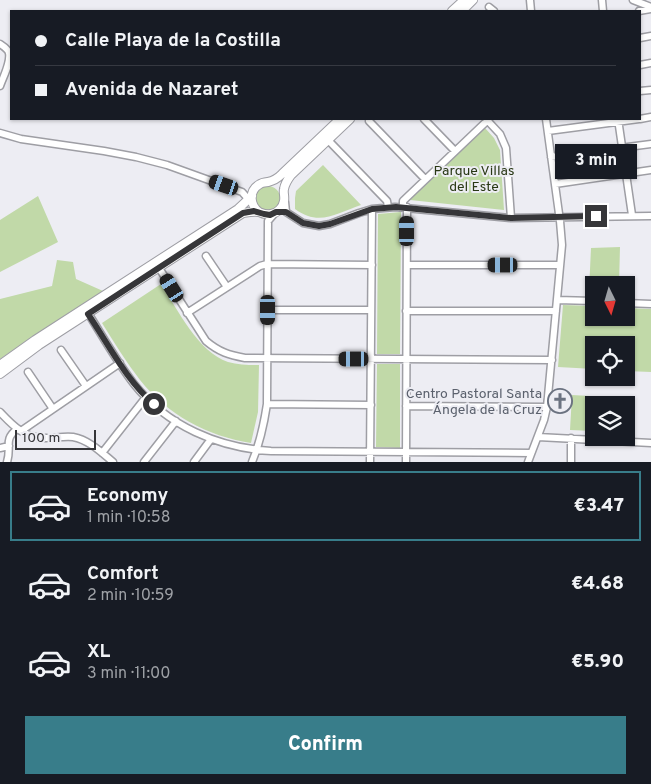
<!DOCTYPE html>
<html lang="en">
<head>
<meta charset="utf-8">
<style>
	body { margin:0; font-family:Overpass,sans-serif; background:#242831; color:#f1f3f6; height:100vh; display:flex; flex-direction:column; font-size:19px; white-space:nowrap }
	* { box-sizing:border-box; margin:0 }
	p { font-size:16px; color:#9ea1a6 }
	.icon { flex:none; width:28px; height:28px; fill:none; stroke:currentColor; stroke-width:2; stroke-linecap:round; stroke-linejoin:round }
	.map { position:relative; height:462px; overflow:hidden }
	.panel { display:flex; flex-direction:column; background:#171b24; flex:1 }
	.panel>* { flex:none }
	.hud { position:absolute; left:10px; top:10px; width:631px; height:110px; border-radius:0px; box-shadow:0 1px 4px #0004; display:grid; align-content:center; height:110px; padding:0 25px; background:#171b24 }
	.needle { width:32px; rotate:175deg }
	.controls { position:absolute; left:585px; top:276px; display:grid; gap:10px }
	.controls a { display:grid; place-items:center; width:50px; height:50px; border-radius:0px; background:#171b24; box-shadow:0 1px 4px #0004; font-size:25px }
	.scale { position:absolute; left:15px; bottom:12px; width:81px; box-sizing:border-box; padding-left:5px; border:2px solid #363639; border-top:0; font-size:14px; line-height:18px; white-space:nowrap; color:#363639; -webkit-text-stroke:4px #ededf3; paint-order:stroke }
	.end { position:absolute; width:22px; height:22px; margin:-11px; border:6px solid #363639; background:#fff; box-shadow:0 0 0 2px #fff }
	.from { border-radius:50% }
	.bubble { position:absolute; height:35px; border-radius:0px; background:#171b24; box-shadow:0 1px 4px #0004; font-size:16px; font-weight:800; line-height:35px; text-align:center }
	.car { position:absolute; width:15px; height:30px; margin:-15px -8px; border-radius:6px; box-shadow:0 0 4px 1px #0007; background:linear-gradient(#222 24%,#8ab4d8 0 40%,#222 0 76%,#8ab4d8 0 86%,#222 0) }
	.hud b { display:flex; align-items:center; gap:18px; height:48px; font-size:19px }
	.hud b+b { border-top:1px solid #363941 }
	.hud i { width:12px; height:12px; background:#f1f3f6 }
	ul { padding:9px 0 0; list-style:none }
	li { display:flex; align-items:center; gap:15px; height:70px; margin:0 10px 8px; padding:0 15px; border:2px solid transparent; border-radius:0px }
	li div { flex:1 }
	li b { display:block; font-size:19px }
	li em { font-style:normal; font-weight:800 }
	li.current { border-color:#387d8a }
	li>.icon { width:45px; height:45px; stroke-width:1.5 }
	.button { display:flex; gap:10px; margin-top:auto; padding:10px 25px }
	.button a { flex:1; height:58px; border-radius:0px; background:#387d8a; color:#fff; font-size:20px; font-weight:800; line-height:58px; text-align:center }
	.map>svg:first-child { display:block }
	.green { fill:#c1d9a8 }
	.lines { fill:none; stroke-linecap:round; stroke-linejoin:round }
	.minor-casing { stroke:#9e9ea4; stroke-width:9 }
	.major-casing { stroke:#9e9ea4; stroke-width:10 }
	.minor { stroke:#fff; stroke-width:6 }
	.major { stroke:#fff; stroke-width:8 }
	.route { stroke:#363639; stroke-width:6 }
	.labels { text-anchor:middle; stroke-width:4; stroke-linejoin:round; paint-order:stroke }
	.park-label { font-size:14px; fill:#293815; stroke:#ededf3 }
	.worship-label { font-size:14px; fill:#5b616d; stroke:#ededf3; text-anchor:end }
</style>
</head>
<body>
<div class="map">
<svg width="651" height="462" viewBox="0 0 651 462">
	<rect width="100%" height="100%" fill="#ededf3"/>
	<path class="green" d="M485 128 494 138 500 150 504 210 410 200Z
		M323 165 361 205C337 213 319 227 295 209V198L296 191Z
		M256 198a12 12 0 1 1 24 0a12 12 0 1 1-24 0Z
		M38 196 58 242 0 272V220Z
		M401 212 400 354H377L378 214Z
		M620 247 619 285H594V291H589L591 248Z
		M57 260 73 262 76 279 103 291 36 334 0 359V299L52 286Z
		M161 284C178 310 198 352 228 362 238 365 249 365 259 365L258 412 251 443C207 436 168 415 140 380 126 362 114 342 102 323Z
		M563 305 594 306V318H626V308L651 309V372L626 371V345H594V369L558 367Z
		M377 364H400V448L376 447Z
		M572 395 608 397 607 405H594V431L570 430Z"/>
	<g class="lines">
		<defs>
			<path id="minor" d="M530 0 531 11
				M602 0 603 11
				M633 0 651 7
				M489 7 494 11
				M639 11 651 9
				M640 38 651 36
				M0 44C3 46 8 49 9 53 11 63 3 77 0 86
				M640 65 651 63
				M640 91 651 90
				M424 119 455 151
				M486 119 500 134 506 148 511 218
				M618 119 632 215
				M640 119 651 117
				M369 121 425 179
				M548 131 639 119
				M0 133 21 139 104 151 136 157 167 165 242 192 251 202
				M328 140 387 201 388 207
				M551 157 651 144
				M555 184 651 170
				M285 202 286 212 303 223 319 226 330 224 359 213 372 209 395 207 511 218 651 216
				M403 207V201L489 119
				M206 256 227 287
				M407 265H560
				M159 268 206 341C219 352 229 355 245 358L552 360
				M557 300 594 301
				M626 303 651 304
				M268 310H371
				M406 311H556
				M88 313C103 337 117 362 134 384 167 426 219 448 271 451L531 453
				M187 313 260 266 267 264 372 265
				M61 350 86 386
				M28 372 53 409
				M267 404 371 405
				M406 406 547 407
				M0 412C13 426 26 439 46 438 55 438 64 436 73 437 89 440 101 452 113 462
				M21 431 120 363
				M538 437 651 443
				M0 448 9 446
				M102 453 146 397
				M7 462C12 446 3 440 17 429
				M144 462 176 421
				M194 462 211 439
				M252 462C260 443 264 424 267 404L268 221 274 214
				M370 462 372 209
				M406 462 407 207
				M528 462 544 420 547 407 562 245 560 221 546 119
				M571 462V438"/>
			<path id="major" d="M452 11 464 0
				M462 11 473 0
				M259 212C250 205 248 191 260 184 264 182 263 183 268 182 273 181 278 178 282 174L340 119
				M0 365 35 340 238 209 252 196
				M0 374 39 345 243 213C249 212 254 211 259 212 264 214 266 215 271 214 278 213 283 207 284 201 285 196 283 193 284 189 285 183 288 179 291 175L350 119"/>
		</defs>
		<use href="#minor" class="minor-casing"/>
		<use href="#major" class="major-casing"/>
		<use href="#minor" class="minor"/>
		<use href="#major" class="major"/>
	</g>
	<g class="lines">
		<path class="route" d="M154 404C126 380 109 345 88 314L243 213 254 211 264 214 270 215 276 212H286L303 223 319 226 330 224 372 209 396 207 511 218 596 216"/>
	</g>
	<defs>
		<symbol id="church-ring" viewBox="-11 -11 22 22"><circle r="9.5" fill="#ededf3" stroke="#6b7280" stroke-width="1.5"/><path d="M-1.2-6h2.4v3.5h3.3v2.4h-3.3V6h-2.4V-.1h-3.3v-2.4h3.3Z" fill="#6b7280"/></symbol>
	</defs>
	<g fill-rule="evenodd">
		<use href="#church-ring" x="546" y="387" width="28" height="28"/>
	</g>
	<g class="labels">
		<g class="park-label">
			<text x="474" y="175">Parque Villas<tspan x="474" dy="16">del Este</tspan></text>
		</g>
		<g class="worship-label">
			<text x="542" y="398">Centro Pastoral Santa<tspan x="542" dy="16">Ángela de la Cruz</tspan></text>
		</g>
	</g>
</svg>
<div class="controls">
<a><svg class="needle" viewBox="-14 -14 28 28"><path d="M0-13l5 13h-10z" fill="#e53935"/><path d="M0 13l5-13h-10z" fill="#9ea1a6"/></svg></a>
<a><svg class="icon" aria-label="locate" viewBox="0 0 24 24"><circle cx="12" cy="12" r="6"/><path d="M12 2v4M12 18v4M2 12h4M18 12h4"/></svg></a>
<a><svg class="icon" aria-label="layers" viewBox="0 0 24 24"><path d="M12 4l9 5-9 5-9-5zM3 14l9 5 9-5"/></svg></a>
</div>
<div class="scale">100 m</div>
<i class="end from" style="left:154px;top:404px"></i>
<i class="end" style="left:596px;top:216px"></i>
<div class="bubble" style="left:555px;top:144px;width:82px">3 min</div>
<i class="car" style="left:224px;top:185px;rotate:289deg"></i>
<i class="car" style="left:407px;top:231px;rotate:0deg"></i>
<i class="car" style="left:503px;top:265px;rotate:270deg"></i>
<i class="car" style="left:172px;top:288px;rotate:328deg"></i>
<i class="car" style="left:268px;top:310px;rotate:180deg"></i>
<i class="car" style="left:354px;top:359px;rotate:270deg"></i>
<div class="hud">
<b><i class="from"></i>Calle Playa de la Costilla</b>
<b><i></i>Avenida de Nazaret</b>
</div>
</div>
<section class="panel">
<ul>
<li class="current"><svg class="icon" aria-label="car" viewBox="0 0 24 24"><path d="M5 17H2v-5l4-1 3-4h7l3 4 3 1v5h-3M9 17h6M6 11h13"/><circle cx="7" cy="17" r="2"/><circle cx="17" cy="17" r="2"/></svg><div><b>Economy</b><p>1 min · 10:58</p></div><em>€3.47</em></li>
<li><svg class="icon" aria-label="car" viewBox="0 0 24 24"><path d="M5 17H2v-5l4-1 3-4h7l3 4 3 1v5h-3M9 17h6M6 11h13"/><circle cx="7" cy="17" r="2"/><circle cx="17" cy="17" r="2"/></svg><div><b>Comfort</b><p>2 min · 10:59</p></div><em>€4.68</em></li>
<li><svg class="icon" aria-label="car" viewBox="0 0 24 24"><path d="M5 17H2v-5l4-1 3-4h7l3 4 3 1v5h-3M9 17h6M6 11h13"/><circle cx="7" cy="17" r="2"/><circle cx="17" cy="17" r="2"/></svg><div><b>XL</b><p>3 min · 11:00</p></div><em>€5.90</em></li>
</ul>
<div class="button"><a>Confirm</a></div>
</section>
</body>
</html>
